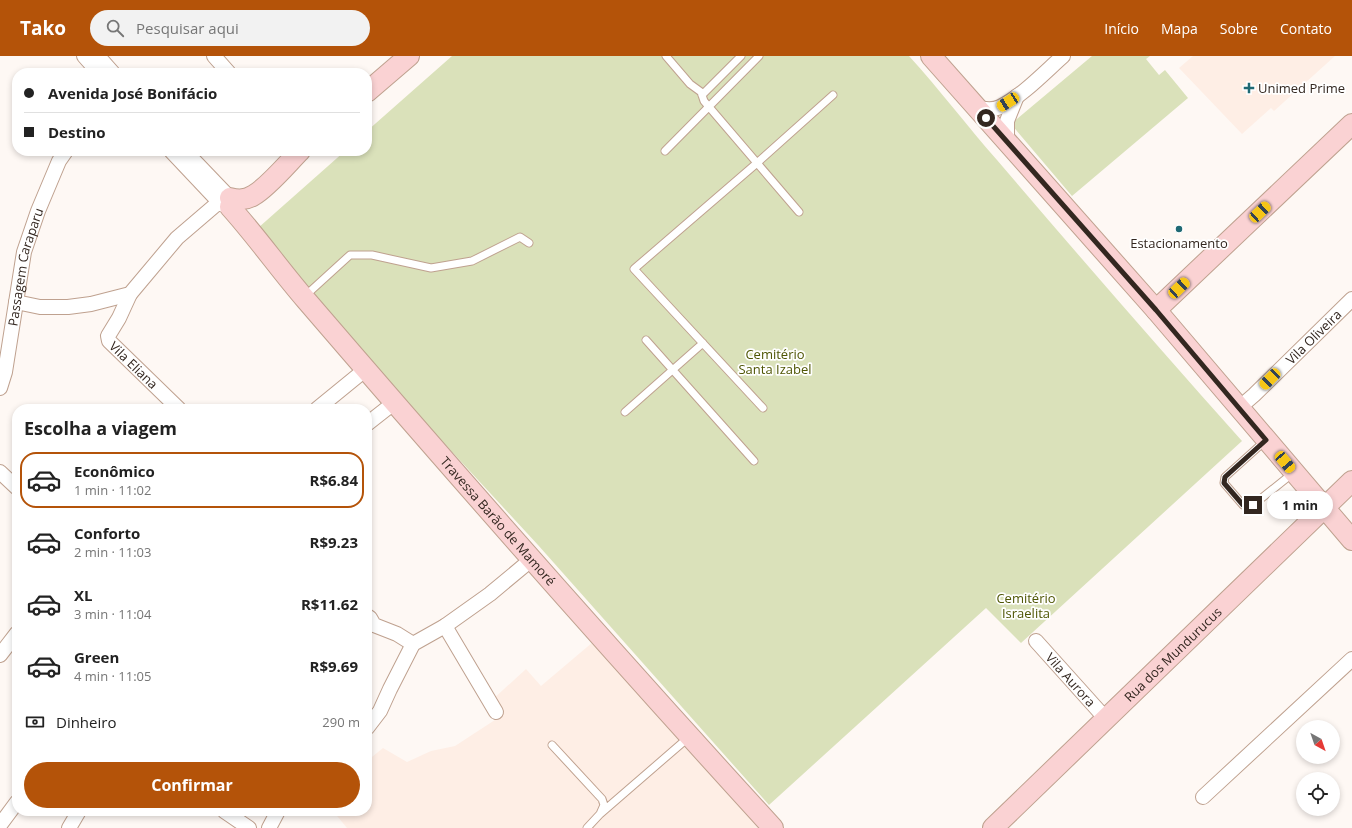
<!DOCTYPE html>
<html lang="pt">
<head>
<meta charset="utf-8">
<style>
	body { margin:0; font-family:"Open Sans",sans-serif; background:#f2f2f2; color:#222; height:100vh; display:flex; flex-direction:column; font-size:15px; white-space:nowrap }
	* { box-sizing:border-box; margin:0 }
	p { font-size:13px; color:#767676 }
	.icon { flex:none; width:22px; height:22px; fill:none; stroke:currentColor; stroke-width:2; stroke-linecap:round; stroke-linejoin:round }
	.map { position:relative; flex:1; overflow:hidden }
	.drawer { position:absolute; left:12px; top:348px; width:360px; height:412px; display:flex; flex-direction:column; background:#fff; border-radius:16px; box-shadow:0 2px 6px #0003 }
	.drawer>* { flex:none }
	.top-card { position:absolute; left:12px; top:12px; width:360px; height:88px; border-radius:16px; box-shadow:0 2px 6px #0003; display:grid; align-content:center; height:88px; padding:0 12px; background:#fff }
	.needle { width:26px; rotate:140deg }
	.buttons { position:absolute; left:1296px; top:664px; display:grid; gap:8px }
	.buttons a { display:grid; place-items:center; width:44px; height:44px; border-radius:50%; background:#fff; box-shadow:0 2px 6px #0003; font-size:20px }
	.end { position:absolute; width:18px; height:18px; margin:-9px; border:5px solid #332720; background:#fff; box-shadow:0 0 0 2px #fff }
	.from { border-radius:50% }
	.bubble { position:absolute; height:28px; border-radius:14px; background:#fff; box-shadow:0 2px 6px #0003; font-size:13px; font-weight:700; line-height:28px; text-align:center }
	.car { position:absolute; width:12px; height:24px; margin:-12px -6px; border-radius:5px; box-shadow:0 0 3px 1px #0007; background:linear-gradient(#f5c518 24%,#345 0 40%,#f5c518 0 76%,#345 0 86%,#f5c518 0) }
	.top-card b { display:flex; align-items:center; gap:14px; height:38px; font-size:15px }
	.top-card b+b { border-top:1px solid #e0e0e0 }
	.top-card i { width:10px; height:10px; background:#222 }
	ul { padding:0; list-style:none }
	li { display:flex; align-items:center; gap:12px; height:56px; margin:0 8px 6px; padding:0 4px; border:2px solid transparent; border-radius:16px }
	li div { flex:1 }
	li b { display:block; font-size:15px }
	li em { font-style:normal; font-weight:700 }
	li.on { border-color:#b45309 }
	li>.icon { width:36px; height:36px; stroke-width:1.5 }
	h2 { padding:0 12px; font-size:18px; line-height:48px }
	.pay { display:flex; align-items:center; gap:10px; height:44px; padding:0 12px; font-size:15px }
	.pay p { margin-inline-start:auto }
	.primary-button { display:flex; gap:8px; margin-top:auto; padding:8px 12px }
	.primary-button a { flex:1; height:46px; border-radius:24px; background:#b45309; color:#fff; font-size:16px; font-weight:700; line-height:46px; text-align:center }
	header { display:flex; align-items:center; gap:24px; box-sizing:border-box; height:56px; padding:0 20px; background:#b45309; color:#fff }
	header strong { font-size:19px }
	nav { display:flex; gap:22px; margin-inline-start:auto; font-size:14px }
	.search { width:280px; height:36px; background:#f2f2f2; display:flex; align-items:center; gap:10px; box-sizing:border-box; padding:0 14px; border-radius:22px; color:#767676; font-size:15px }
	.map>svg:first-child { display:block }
	.built { fill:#feeee5 }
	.green { fill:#dae1ba }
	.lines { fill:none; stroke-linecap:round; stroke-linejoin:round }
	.lane-casing { stroke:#bfa18f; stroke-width:9 }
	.street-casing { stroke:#bfa18f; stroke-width:16 }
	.secondary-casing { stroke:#bfa18f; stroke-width:22 }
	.lane { stroke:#fff; stroke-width:7 }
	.street { stroke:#fff; stroke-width:14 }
	.secondary { stroke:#fad2d3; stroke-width:20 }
	.route { stroke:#332720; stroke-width:5 }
	.poi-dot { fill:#1f6974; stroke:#fff; stroke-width:1.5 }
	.labels { text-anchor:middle; stroke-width:3.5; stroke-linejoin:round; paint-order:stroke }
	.poi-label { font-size:13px; fill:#332720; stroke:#fff; text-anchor:start }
	.street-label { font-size:13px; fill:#332720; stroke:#fff }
	.park-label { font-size:13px; fill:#4f5604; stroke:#fff }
</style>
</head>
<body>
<header>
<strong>Tako</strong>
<div class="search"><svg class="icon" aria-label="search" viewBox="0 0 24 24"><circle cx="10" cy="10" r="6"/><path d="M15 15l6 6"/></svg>Pesquisar aqui</div>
<nav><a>Início</a><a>Mapa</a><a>Sobre</a><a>Contato</a></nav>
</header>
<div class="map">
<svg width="1352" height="772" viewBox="0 0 1352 772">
	<rect width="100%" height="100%" fill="#fef8f4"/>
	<path class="built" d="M1193 0H1335L1274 55 1271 52 1242 78 1179 12Z
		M593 586 760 772H347L333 755H367V705L383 692 407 706 431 695 455 690 501 660 492 644 526 613 541 630Z"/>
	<path class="green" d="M452 0H909C940 34 967 70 997 104 1078 199 1159 292 1242 385L1021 587 986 552 769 749 538 489 372 309 258 172 345 95H367V75Z
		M1092 0H1150L1146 3 1159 19 1165 14 1188 42 1072 140 1011 68Z"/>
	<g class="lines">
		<defs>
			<path id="lane" d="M666 0 690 28 701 36 704 45 799 156
				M702 39 741 0
				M665 95 759 0
				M305 240 350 199H372L431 212 472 205 520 181 529 187
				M646 284 754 405
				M763 352 634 213 757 107 833 39
				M625 356 703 287
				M1266 384 1225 421 1224 427 1243 449 1248 450 1253 449 1293 417
				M552 689 602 743 604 749 600 758 587 772
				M600 758 689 681"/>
			<g id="street">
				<path d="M84 0 99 17"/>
				<path d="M98 0 113 17"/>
				<path d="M214 0 229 17"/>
				<path d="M975 51C982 53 992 55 1000 51 1021 41 1045 16 1063 0"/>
				<path d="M1007 85V65L1017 40"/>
				<path d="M171 95 221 148 230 151V142L185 95"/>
				<path id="s1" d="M130 238 119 262 108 280 109 285 179 353"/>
				<path d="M16 246 40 251H68L91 248 130 238 177 182 219 146"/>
				<path id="s2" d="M0 332 5 316 24 196 38 155 59 105 66 95"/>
				<path id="s3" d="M1239 352 1254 339 1352 243"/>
				<path d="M317 353 366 313"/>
				<path d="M367 368 395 346"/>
				<path d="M0 416 17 432"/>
				<path d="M367 560 370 562 374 569 397 578 413 588"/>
				<path d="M445 570 496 656"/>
				<path id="s4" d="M1036 585 1106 663"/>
				<path d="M0 599 17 577"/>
				<path d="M367 672 380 655 390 633 413 588 445 570 490 538 532 503"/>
				<path d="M1203 741 1352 603"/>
				<path d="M224 755 249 772"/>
				<path d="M0 769 17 746"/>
				<path d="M69 772 79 755"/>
				<path d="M269 772 278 755"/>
			</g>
			<g id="secondary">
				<path d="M931 0 1156 254 1352 484"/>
				<path d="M367 36 409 0"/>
				<path d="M230 142C237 144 247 144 254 139 268 131 288 107 300 95"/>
				<path id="s5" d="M230 151C257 181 280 214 306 244 459 422 615 599 773 772"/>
				<path d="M1156 254 1352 68"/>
				<path id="s6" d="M993 772 1352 425"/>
			</g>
		</defs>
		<use href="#lane" class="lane-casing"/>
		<use href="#street" class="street-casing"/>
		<use href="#secondary" class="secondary-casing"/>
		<use href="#lane" class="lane"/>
		<use href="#street" class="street"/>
		<use href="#secondary" class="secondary"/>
	</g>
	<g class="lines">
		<path class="route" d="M986 62 1156 254 1266 384 1225 421 1224 427 1243 449 1248 450 1253 449"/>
	</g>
	<g class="poi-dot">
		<path d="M1247 26h4v4h4v4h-4v4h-4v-4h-4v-4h4z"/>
		<circle cx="1179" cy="173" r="4"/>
	</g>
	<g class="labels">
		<g class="poi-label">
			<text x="1258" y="37">Unimed Prime</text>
			<text x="1179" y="192" text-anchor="middle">Estacionamento</text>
		</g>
		<g class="street-label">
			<text dy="5" stroke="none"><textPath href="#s2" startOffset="124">Passagem Caraparu</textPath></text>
			<text dy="5" stroke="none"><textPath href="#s3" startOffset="103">Vila Oliveira</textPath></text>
			<text dy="5" stroke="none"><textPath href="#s1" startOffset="87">Vila Eliana</textPath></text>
			<text dy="5" stroke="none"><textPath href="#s5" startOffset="413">Travessa Barão de Mamoré</textPath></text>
			<text dy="5" stroke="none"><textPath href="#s6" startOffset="250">Rua dos Mundurucus</textPath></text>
			<text dy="5" stroke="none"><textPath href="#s4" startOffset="52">Vila Aurora</textPath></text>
		</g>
		<g class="park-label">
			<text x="775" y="303">Cemitério<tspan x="775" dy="15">Santa Izabel</tspan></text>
			<text x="1026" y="547">Cemitério<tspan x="1026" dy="15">Israelita</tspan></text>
		</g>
	</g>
</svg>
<div class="buttons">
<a><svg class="needle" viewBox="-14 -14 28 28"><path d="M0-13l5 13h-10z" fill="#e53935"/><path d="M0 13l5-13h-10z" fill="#767676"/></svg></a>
<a><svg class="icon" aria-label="locate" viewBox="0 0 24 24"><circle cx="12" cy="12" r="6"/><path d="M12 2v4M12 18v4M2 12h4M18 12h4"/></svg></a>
</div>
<i class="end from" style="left:986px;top:62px"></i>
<i class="end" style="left:1253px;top:449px"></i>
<div class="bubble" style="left:1267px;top:435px;width:66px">1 min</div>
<i class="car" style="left:1008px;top:46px;rotate:237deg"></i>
<i class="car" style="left:1260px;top:156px;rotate:47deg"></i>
<i class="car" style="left:1179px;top:232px;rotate:47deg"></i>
<i class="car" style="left:1270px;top:323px;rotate:225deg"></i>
<i class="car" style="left:1285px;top:406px;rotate:140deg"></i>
<div class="top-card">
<b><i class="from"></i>Avenida José Bonifácio</b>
<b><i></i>Destino</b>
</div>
<section class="drawer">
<h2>Escolha a viagem</h2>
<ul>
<li class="on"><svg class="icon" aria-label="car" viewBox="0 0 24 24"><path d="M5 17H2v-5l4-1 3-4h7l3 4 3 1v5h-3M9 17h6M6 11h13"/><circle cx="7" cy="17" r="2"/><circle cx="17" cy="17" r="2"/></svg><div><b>Econômico</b><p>1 min · 11:02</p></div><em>R$6.84</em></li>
<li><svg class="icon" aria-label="car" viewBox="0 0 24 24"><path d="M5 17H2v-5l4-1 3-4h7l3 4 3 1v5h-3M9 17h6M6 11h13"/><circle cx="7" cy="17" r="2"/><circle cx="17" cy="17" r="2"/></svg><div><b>Conforto</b><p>2 min · 11:03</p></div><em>R$9.23</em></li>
<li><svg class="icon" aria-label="car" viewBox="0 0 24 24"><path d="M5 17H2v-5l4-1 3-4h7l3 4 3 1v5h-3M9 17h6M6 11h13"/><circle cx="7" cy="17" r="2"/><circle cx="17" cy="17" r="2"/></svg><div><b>XL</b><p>3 min · 11:04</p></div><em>R$11.62</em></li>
<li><svg class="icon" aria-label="car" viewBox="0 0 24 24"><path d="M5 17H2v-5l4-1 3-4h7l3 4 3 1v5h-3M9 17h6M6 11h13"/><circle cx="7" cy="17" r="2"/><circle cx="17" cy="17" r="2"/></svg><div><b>Green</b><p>4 min · 11:05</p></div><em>R$9.69</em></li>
</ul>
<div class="pay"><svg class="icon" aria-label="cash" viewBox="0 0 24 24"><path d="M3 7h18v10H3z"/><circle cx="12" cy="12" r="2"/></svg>Dinheiro<p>290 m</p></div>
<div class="primary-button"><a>Confirmar</a></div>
</section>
</div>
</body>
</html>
